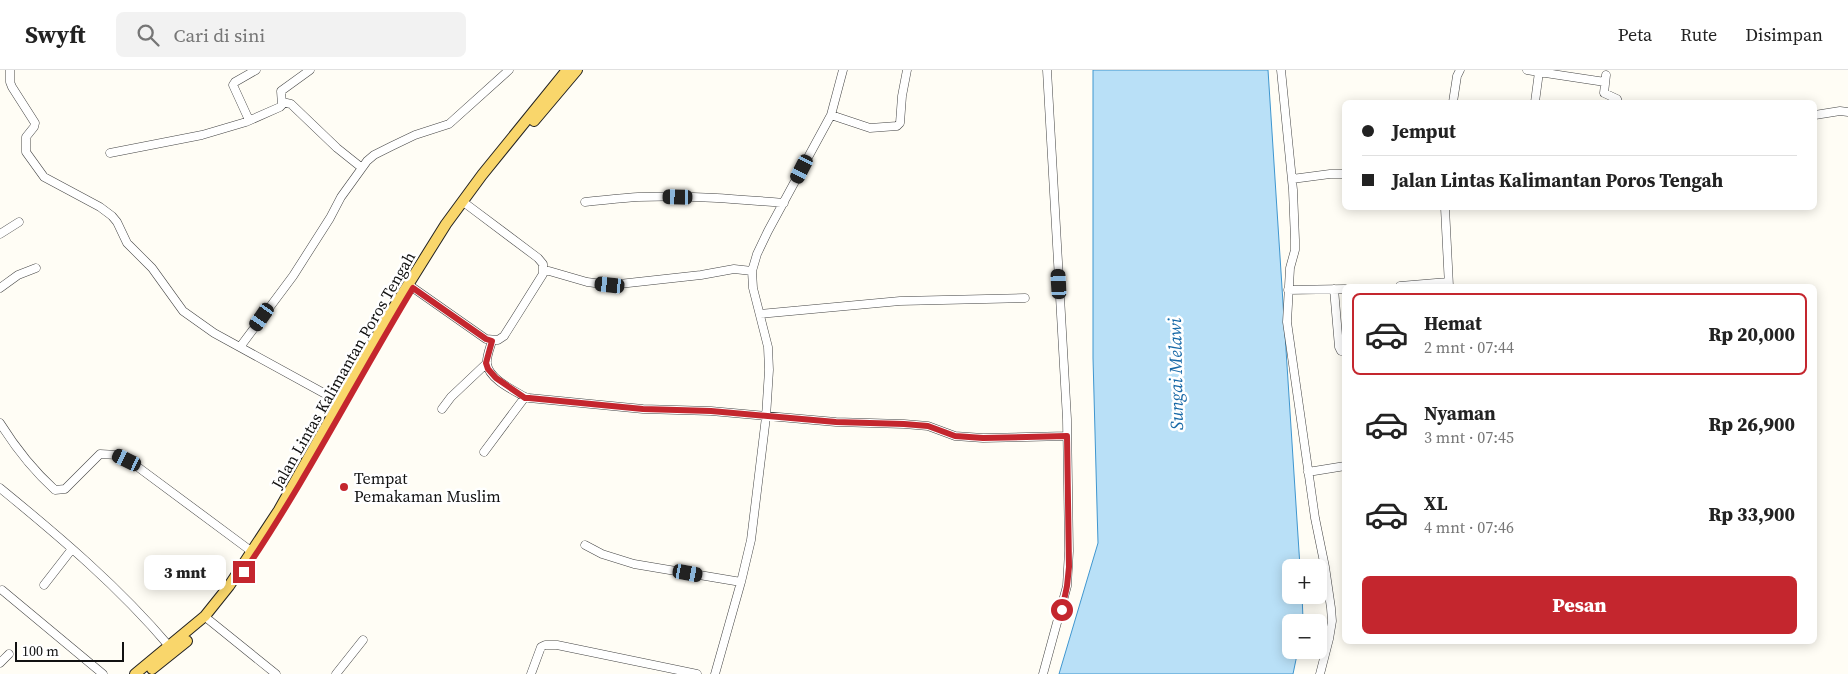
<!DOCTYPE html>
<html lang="id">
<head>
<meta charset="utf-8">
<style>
	body { margin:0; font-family:"Source Serif 4",serif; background:#f2f2f2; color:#222; height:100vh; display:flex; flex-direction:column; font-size:19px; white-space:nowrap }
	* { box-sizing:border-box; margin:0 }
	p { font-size:16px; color:#767676 }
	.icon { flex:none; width:28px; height:28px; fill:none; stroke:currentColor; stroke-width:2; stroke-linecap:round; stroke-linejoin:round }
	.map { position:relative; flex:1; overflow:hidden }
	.details { position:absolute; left:1342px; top:214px; width:475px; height:360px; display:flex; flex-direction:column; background:#fff; border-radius:8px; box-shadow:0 2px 12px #0003 }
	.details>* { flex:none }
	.guide { position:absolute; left:1342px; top:30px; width:475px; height:110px; border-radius:8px; box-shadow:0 2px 12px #0003; display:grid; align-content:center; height:110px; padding:0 20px; background:#fff }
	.fabs { position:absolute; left:1282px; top:489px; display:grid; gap:10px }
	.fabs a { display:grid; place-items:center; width:45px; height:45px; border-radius:8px; background:#fff; box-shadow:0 2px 12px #0003; font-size:25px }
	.scale { position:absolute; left:15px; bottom:12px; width:109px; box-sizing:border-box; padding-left:5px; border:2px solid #111; border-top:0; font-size:14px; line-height:18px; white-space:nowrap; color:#111; -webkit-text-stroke:4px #fff; paint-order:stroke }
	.end { position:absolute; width:22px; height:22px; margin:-11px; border:6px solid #c4262e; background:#fff; box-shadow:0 0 0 2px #fff }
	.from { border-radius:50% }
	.bubble { position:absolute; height:35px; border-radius:8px; background:#fff; box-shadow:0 2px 12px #0003; font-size:16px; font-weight:800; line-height:35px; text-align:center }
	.car { position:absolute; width:15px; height:30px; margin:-15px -8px; border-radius:6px; box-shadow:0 0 4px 1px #0007; background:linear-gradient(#222 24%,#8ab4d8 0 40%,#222 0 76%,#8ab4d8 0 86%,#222 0) }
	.guide b { display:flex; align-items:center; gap:18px; height:48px; font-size:19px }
	.guide b+b { border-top:1px solid #e0e0e0 }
	.guide i { width:12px; height:12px; background:#222 }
	ul { padding:9px 0 0; list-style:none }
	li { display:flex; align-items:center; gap:15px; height:82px; margin:0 10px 8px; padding:0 10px; border:2px solid transparent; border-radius:8px }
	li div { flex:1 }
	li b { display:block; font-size:19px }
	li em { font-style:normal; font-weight:800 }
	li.on { border-color:#c4262e }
	li>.icon { width:45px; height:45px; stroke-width:1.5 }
	.button { display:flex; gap:10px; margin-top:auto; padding:10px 20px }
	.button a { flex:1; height:58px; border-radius:8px; background:#c4262e; color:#fff; font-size:20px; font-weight:800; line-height:58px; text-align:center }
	header { display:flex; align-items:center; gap:30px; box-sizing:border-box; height:70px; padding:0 25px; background:#fff; border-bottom:1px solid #e0e0e0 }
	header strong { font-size:24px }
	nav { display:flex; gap:28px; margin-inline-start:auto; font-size:18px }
	.search { width:350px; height:45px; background:#f2f2f2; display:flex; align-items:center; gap:12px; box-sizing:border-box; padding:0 18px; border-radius:8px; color:#767676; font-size:19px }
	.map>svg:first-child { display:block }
	.water { fill:#b9e0f7; stroke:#3f96cf }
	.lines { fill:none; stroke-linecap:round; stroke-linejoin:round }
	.minor-casing { stroke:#444; stroke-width:9 }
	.major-casing { stroke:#222; stroke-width:12 }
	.minor { stroke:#fff; stroke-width:8 }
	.major { stroke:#f9d66b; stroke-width:10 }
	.route { stroke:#c4262e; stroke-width:6 }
	.poi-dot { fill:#c4262e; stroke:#fff; stroke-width:2 }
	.labels { text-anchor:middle; stroke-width:5; stroke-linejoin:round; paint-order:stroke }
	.street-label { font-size:16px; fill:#111; stroke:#fff }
	.poi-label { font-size:16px; fill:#111; stroke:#fff; text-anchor:start }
	.water-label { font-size:18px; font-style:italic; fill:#1768a6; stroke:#fff }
</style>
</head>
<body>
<header>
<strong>Swyft</strong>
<div class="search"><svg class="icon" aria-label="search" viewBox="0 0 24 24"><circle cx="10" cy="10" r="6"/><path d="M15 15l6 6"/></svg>Cari di sini</div>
<nav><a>Peta</a><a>Rute</a><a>Disimpan</a></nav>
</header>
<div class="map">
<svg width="1848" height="604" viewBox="0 0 1848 604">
	<rect width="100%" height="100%" fill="#fffdf5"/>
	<path class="water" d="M1093 0H1268L1300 497 1291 498V525H1302L1303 549V552H1291V580H1298L1293 604H1059L1098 473 1093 288Z"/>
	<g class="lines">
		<defs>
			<path id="minor" d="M10 0V12L12 17 35 53 34 57 26 67V82L44 107 100 137 112 146 117 152 127 173 152 198 183 241 214 263 340 332
				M1281 0 1293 120 1295 170V180L1290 198 1287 252 1315 448 1325 497 1331 538 1332 551 1329 569 1320 604
				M1527 0 1539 2 1535 32
				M1539 2 1605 12
				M1606 5 1604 23 1617 29 1618 32
				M282 32 291 34 337 78 362 98
				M1453 32 1457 6 1460 0
				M831 45 870 58 897 56 900 53 902 26 907 0
				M1815 45 1840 41 1848 42
				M249 50 233 15 235 12 256 0
				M110 83 202 65 246 52 280 37 282 35 281 21 310 0
				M1292 109 1330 104H1345
				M585 132C603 130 621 128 638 127 687 125 736 129 784 133
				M1445 138 1449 216
				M0 164 19 152
				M544 201H549L587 212 610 215 701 205 734 199 752 201
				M409 215 486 269 498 270 504 266 543 204V194L538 188 466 134
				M1400 216 1448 212
				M0 218 18 205 36 198
				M1334 219 1339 277 1341 281 1345 282
				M1288 220 1345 219
				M760 244 900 231 1025 228
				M492 271C490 278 486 287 487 294 489 309 513 320 525 327L529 328 643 339 711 341 836 352 904 354 928 356 955 366 983 368 1067 366
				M240 277 293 206 330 148 341 127 367 91 374 85 392 76 415 65 449 54 509 0
				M442 339 451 327 487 293
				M0 353C15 377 34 401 55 420L65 419 100 384 118 385 127 389 251 481
				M484 382 525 327
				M1308 402 1345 396
				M0 418C60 467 119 517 169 576
				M585 475 602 484 634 494 741 512
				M44 515 72 479
				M2 520 103 604
				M205 546 209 550 276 604
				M0 593 9 584
				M336 604 363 570
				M531 604 541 577 545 575H557L697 604
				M715 604 741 512 751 470 766 347 769 300 768 277 753 218 752 201 757 184 768 161 831 45 843 0
				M1043 604 1067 516 1069 481 1067 349 1047 0"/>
			<path id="major" d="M534 51 577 0
				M152 599 187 571
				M135 604 205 546 229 516 279 440 386 250 446 154 482 105 567 0"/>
		</defs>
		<use href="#minor" class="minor-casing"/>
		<use href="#major" class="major-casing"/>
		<use href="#minor" class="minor"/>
		<use href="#major" class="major"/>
	</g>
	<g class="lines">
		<path class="route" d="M244 502C306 411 356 312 413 218L486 269 492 271 486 293 488 299 496 308 525 328H529L643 339 711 341 836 352 904 354 928 356 955 366 983 368 1067 366 1069 497 1067 516 1062 540"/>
	</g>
	<circle class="poi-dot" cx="344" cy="417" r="5"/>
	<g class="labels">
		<g class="street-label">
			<text transform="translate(343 300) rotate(-60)" y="6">Jalan Lintas Kalimantan Poros Tengah</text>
		</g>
		<g class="poi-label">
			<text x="354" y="414">Tempat<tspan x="354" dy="18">Pemakaman Muslim</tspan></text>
		</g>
		<g class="water-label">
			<text transform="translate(1176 304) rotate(-91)" y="6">Sungai Melawi</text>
		</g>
	</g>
</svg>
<div class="fabs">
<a>+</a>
<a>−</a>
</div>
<div class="scale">100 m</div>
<i class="end from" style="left:1062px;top:540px"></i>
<i class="end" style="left:244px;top:502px"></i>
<div class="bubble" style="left:144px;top:485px;width:82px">3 mnt</div>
<i class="car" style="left:802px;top:99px;rotate:207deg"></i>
<i class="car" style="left:678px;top:127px;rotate:271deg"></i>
<i class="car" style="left:1059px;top:214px;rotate:357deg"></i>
<i class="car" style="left:610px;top:215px;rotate:276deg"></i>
<i class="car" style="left:262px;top:247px;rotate:215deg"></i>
<i class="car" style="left:127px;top:390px;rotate:296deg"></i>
<i class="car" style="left:688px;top:503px;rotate:100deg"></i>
<div class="guide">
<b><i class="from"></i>Jemput</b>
<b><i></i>Jalan Lintas Kalimantan Poros Tengah</b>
</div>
<section class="details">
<ul>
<li class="on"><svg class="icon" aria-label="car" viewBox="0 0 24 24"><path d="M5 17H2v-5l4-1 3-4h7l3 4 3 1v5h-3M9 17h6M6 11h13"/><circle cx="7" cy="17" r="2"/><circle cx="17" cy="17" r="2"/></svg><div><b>Hemat</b><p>2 mnt · 07:44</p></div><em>Rp 20,000</em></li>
<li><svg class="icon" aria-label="car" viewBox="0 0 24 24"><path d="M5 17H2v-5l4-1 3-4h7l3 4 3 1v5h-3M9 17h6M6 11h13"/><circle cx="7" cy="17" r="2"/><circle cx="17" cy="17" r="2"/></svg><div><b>Nyaman</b><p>3 mnt · 07:45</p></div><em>Rp 26,900</em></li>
<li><svg class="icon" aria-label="car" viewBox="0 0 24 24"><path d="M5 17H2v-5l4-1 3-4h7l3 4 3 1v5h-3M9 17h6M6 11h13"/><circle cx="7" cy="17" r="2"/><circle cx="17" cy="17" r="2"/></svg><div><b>XL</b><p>4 mnt · 07:46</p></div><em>Rp 33,900</em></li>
</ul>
<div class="button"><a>Pesan</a></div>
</section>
</div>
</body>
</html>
